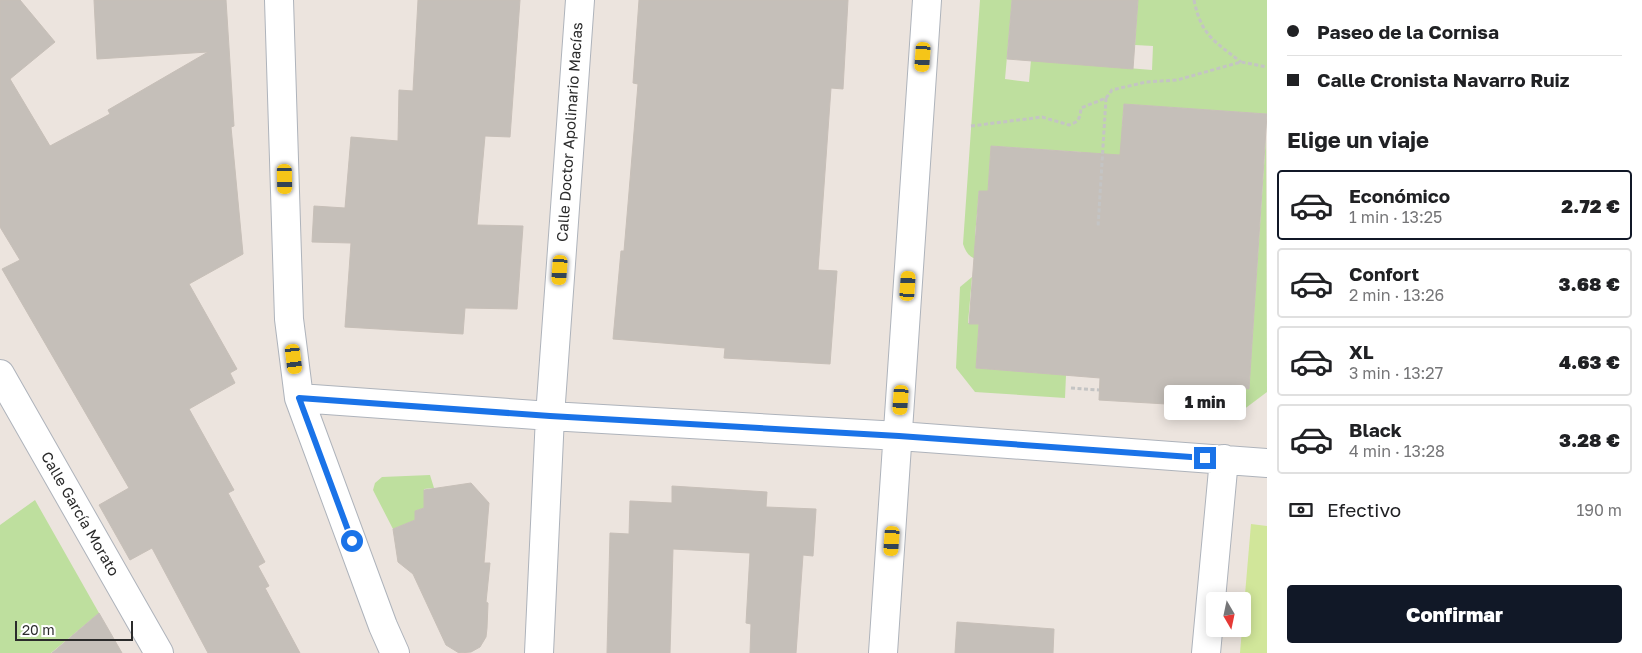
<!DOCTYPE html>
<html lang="es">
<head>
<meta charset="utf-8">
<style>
	body { margin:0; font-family:"Golos Text",sans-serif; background:#f2f2f2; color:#202124; height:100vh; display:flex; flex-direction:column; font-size:19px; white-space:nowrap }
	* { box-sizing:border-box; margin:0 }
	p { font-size:16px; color:#757577 }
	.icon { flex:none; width:28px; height:28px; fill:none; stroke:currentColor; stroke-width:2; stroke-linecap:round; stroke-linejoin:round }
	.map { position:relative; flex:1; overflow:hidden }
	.details { display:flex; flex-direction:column; background:#fff; width:375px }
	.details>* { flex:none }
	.hud { display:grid; align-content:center; height:110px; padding:0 20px; background:#fff }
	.needle { width:32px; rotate:171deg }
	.controls { position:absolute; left:1206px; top:592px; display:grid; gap:10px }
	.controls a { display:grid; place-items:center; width:45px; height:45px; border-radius:5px; background:#fff; box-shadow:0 2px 12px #0003; font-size:25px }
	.scale { position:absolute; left:15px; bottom:12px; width:118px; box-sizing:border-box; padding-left:5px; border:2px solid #2b2b2b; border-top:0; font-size:14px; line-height:18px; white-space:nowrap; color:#2b2b2b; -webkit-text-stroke:4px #fff; paint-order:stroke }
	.end { position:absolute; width:22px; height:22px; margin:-11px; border:6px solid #1a73e8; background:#fff; box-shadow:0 0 0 2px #fff }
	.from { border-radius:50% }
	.bubble { position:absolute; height:35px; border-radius:5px; background:#fff; box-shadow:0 2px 12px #0003; font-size:16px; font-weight:800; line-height:35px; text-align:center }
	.car { position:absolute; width:15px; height:30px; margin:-15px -8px; border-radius:6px; box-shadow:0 0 4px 1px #0007; background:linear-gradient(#f5c518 24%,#345 0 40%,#f5c518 0 76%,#345 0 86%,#f5c518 0) }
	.hud b { display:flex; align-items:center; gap:18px; height:48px; font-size:19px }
	.hud b+b { border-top:1px solid #e0e0e0 }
	.hud i { width:12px; height:12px; background:#202124 }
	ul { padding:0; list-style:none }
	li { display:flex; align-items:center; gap:15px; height:70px; margin:0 10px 8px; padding:0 10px; border:2px solid #e0e0e0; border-radius:5px }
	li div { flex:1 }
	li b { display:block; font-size:19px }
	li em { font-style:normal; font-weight:800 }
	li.current { border-color:#111827 }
	li>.icon { width:45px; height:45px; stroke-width:1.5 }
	h2 { padding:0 20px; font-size:22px; line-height:60px }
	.pay { display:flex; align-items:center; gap:12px; height:55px; padding:0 20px; font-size:19px }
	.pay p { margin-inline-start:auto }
	.primary-button { display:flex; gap:10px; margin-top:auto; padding:10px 20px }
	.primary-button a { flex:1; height:58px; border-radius:5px; background:#111827; color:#fff; font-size:20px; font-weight:800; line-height:58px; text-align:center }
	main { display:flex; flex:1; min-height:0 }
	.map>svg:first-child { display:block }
	.green { fill:#bedf9e }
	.pitch { fill:#d1e69a }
	.building { fill:#c5bfb9; stroke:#c7bfb8 }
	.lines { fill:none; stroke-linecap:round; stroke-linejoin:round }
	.street-casing { stroke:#aeb3bb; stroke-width:30 }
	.path { stroke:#c4c4c4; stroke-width:3; stroke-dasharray:4 2.5; stroke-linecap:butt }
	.street { stroke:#fff; stroke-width:28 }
	.route { stroke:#1a73e8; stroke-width:6 }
	.labels { text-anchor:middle; stroke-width:4; stroke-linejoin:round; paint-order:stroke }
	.street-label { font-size:15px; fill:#2b2b2b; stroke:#fff }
</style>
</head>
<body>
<main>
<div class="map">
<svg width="1267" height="653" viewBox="0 0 1267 653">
	<rect width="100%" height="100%" fill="#ece4de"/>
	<path class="green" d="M980 0H1012L1005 79 1029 82 1031 60 1152 70 1153 46 1135 45 1138 0H1267V114L1124 104 1122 126 1138 127 1132 207 1078 195 1081 152 991 146 988 191H979L975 236 985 237 983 260C972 259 967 256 963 244Z
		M1266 136 1267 392 1243 410 1200 406 1201 385 1249 388Z
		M972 277 968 323 979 324 976 368 1066 375 1065 398 975 392 956 368 960 287Z
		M430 475 434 488 424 489V508L415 511V520L393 529 376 496 373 490 375 483 382 477Z
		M35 500 99 613 51 653H0V525Z"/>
	<path class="pitch" d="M1251 524 1267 526V653H1240Z"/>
	<path class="building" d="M0 0H20L55 42 10 79 50 146 110 114 108 110 208 52 97 59 94 0H226L234 126 231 127 243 254 189 284 237 369 230 373 235 383 189 409 234 490 228 493 265 562 258 566 269 586 265 588 300 653H208L152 548 130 560 99 505 129 488 2 269 20 260 0 227Z
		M418 0H520L510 137 485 136 477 225 523 226 517 309 465 308 463 334 345 327 351 243 312 242 314 206 345 208 351 137 398 141 399 90 413 91Z
		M639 0H848L843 89 831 88 818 270 837 271 830 364 724 358 725 348 613 339 621 251H624L628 204 638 84 633 83Z
		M1012 0H1138L1133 69 1007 59Z
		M1124 104 1267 114 1249 389 1201 385 1200 406 1099 400 1100 378 976 368 979 324H969L979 191H988L991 146 1120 155Z
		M471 483 489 503 484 563H490L486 602 488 603 487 628 486 637 480 647 471 652 459 653 446 645 413 574 398 562 393 529 415 520V511L424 508V490Z
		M672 486 767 492 766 507 816 509 813 556 803 555 796 653H750L751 624 746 623 750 553 673 549 670 653H607L610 533 629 534 630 501 672 503Z
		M99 613 122 653H52Z
		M957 622 1054 629 1053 653H955Z"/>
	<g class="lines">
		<defs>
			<path id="street" d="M279 0 289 319 299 398 383 626 395 653
				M0 374 159 653
				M299 398 550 416 899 436 1267 463
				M539 653 550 416 580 0
				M883 653 927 0
				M1206 653 1224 459"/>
		</defs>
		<use href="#street" class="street-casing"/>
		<path class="path" d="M1194 0C1201 35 1214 41 1241 62
			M1106 98 1112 90 1146 82 1177 80 1241 62 1267 67
			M971 126 1042 117 1069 125C1079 122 1080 118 1081 108L1106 98 1098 227
			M1071 388 1099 390"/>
		<use href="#street" class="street"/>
	</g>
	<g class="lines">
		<path class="route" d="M352 541 299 398 550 416 899 436 1205 458"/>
	</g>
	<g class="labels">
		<g class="street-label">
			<text transform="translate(570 132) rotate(-86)" y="5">Calle Doctor Apolinario Macías</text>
			<text transform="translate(80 514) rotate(60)" y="5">Calle García Morato</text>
		</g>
	</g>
</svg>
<div class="controls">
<a><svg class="needle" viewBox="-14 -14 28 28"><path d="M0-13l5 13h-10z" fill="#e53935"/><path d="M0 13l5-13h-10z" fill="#757577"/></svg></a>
</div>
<div class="scale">20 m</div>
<i class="end from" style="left:352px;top:541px"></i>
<i class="end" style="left:1205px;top:458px"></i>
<div class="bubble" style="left:1164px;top:385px;width:82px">1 min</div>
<i class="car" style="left:923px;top:57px;rotate:184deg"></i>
<i class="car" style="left:285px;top:179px;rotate:179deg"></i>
<i class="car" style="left:560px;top:270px;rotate:184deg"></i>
<i class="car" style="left:908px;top:286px;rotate:4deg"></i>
<i class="car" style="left:294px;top:359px;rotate:173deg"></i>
<i class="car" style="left:901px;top:400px;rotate:184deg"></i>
<i class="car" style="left:892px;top:541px;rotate:184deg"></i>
</div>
<section class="details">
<div class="hud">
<b><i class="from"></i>Paseo de la Cornisa</b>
<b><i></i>Calle Cronista Navarro Ruiz</b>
</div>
<h2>Elige un viaje</h2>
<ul>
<li class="current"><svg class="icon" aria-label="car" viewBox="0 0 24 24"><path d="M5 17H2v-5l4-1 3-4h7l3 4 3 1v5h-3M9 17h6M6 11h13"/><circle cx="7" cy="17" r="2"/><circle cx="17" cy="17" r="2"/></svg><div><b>Económico</b><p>1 min · 13:25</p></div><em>2.72 €</em></li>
<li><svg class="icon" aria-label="car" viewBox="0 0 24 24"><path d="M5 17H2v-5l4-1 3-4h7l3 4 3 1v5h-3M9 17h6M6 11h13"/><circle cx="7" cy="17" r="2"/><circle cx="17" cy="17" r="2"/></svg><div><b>Confort</b><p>2 min · 13:26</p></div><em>3.68 €</em></li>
<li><svg class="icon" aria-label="car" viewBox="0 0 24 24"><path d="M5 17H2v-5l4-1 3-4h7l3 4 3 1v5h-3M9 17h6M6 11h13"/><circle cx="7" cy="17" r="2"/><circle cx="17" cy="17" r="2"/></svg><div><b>XL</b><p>3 min · 13:27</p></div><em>4.63 €</em></li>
<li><svg class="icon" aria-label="car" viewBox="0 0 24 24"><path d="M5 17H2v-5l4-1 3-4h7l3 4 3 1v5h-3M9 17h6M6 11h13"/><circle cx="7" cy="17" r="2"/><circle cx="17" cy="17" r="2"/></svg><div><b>Black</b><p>4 min · 13:28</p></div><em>3.28 €</em></li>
</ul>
<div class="pay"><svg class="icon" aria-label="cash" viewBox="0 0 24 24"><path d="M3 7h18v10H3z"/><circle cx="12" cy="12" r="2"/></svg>Efectivo<p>190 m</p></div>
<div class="primary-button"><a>Confirmar</a></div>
</section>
</main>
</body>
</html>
